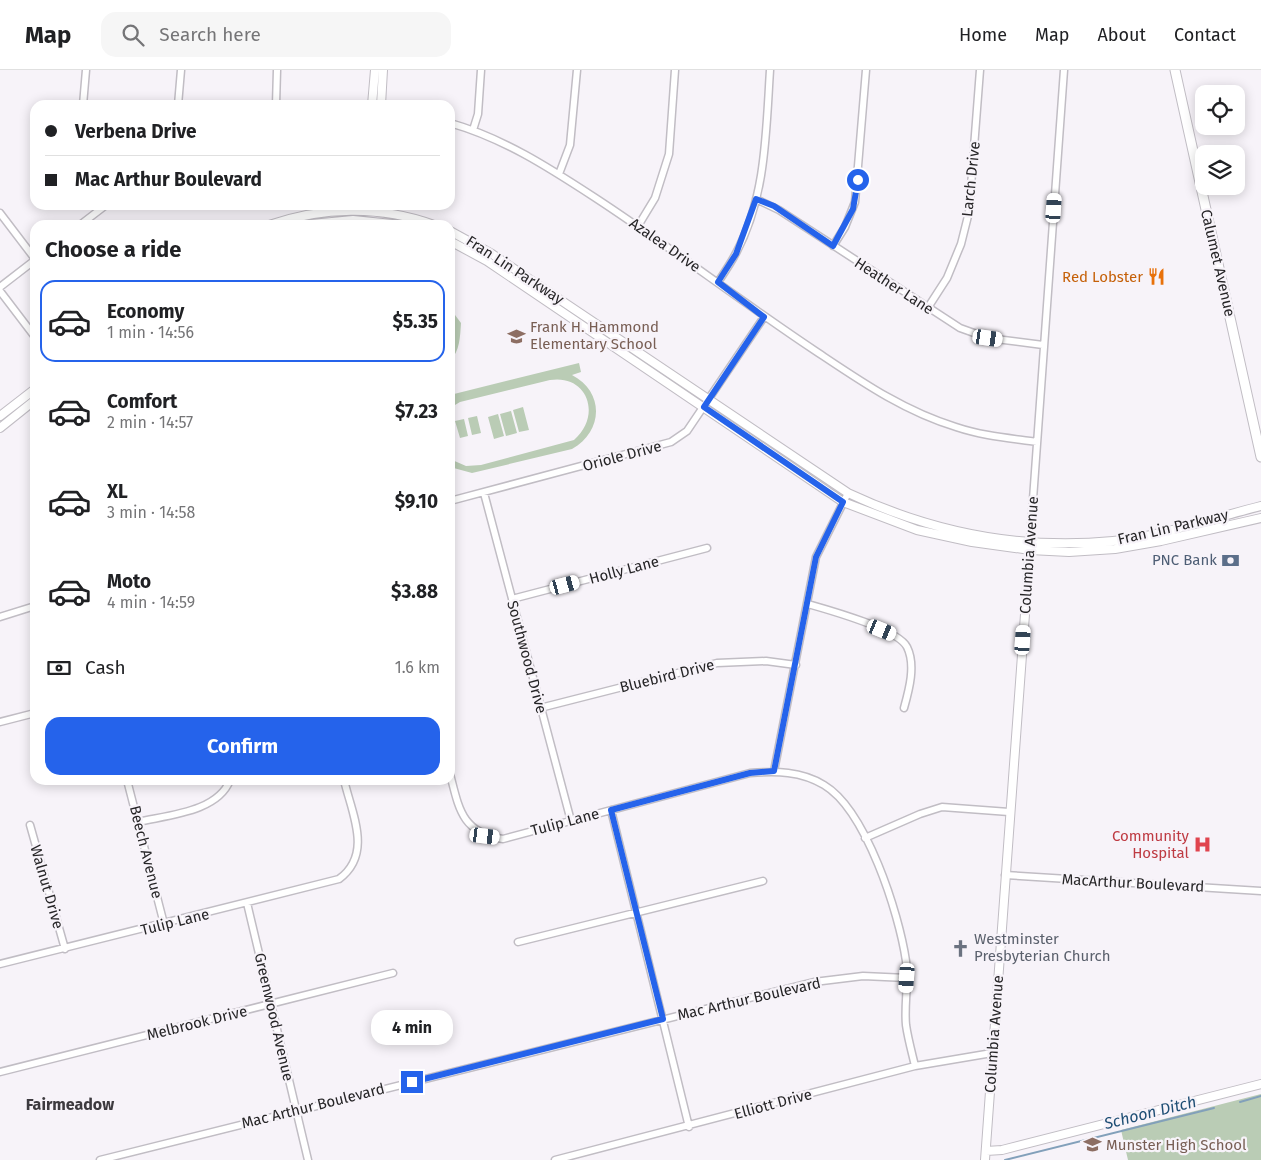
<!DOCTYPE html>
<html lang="en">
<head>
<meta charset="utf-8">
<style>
	body { margin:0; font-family:"Fira Sans",sans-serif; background:#f6f6f6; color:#202124; height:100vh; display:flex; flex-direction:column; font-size:19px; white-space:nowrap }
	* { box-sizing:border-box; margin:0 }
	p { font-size:16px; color:#757577 }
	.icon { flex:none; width:28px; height:28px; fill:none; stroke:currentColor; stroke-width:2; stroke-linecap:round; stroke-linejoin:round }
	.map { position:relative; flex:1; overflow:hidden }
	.sheet { position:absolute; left:30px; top:150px; width:425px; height:565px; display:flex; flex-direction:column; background:#fff; border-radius:15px; box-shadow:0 2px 12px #0003 }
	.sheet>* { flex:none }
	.guide { position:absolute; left:30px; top:30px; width:425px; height:110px; border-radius:15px; box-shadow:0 2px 12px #0003; display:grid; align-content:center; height:110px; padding:0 15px; background:#fff }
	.buttons { position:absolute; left:1195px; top:15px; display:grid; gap:10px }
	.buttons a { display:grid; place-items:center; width:50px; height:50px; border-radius:10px; background:#fff; box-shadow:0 2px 12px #0003; font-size:25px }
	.end { position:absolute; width:22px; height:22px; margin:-11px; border:6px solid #2563eb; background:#fff; box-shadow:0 0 0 2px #fff }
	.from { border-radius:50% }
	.bubble { position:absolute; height:35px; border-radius:15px; background:#fff; box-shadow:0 2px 12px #0003; font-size:16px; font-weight:700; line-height:35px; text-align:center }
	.car { position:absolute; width:15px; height:30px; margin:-15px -8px; border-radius:6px; box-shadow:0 0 4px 1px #0007; background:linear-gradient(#fff 24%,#345 0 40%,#fff 0 76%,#345 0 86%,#fff 0) }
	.guide b { display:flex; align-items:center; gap:18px; height:48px; font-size:19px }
	.guide b+b { border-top:1px solid #e0e0e0 }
	.guide i { width:12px; height:12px; background:#202124 }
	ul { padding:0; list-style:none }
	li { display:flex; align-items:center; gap:15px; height:82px; margin:0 10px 8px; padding:0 5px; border:2px solid transparent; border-radius:15px }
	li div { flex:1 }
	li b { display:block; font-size:19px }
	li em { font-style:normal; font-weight:700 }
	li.active { border-color:#2563eb }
	li>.icon { width:45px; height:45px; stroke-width:1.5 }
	h2 { padding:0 15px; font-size:22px; line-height:60px }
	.pay { display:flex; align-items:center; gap:12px; height:55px; padding:0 15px; font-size:19px }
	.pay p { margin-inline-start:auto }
	.button { display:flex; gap:10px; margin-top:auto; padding:10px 15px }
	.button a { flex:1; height:58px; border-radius:15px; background:#2563eb; color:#fff; font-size:20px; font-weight:700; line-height:58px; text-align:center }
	header { display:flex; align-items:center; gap:30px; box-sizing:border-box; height:70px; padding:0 25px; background:#fff; border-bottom:1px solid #e0e0e0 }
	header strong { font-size:24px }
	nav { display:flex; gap:28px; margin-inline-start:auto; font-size:18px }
	.search { width:350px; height:45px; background:#f6f6f6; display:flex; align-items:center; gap:12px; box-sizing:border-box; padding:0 18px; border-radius:15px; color:#757577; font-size:19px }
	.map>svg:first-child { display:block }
	.green { fill:#baccb5 }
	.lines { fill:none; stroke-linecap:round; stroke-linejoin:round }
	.stream { stroke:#82a0ba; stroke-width:2 }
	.minor-casing { stroke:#c1bdc4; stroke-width:9 }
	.tertiary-casing { stroke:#c1bdc4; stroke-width:10 }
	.secondary-casing { stroke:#c1bdc4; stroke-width:11 }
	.minor { stroke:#fff; stroke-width:6 }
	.tertiary { stroke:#fff; stroke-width:8 }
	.secondary { stroke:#fff; stroke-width:9 }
	.route { stroke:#2563eb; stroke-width:6 }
	.labels { text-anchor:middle; stroke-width:4.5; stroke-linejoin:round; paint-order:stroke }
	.street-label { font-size:15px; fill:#262527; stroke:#f7f3f9 }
	.food-label { font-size:15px; fill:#c56008; stroke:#f7f3f9; text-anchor:end }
	.education-label { font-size:15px; fill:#785e54; stroke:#f7f3f9; text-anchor:start }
	.service-label { font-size:15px; fill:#4e5e75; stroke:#f7f3f9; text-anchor:end }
	.health-label { font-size:15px; fill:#be3a42; stroke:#f7f3f9; text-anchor:end }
	.worship-label { font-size:15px; fill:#5b616d; stroke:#f7f3f9; text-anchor:start }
	.neighbourhood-label { font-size:16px; font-weight:bold; fill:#3d3a3f; stroke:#f7f3f9 }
	.water-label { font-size:16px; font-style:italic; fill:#1e4e74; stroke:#f7f3f9 }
</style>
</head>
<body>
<header>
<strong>Map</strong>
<div class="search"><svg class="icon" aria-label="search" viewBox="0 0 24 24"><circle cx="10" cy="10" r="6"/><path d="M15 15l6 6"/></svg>Search here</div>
<nav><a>Home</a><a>Map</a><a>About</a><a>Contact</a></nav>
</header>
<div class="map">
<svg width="1261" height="1090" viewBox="0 0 1261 1090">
	<rect width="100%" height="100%" fill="#f7f3f9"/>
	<path class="green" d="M455 245 461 253C460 267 460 281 450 291V246Z
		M579 293 581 302 572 305C605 322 603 362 572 379L472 403 450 397V389L466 396 481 395 574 370C602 346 588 304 550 310L460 332 450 338V325Z
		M523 337 529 360 519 362 513 340Z
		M511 341 517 363 506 366 500 344Z
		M498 344 504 366 494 369 488 347Z
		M477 346 481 363 472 365 468 348Z
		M464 349 468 366 460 368 455 351Z
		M1261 1024V1090H1128L1121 1060Z"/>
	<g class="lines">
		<path class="stream" d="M1240 1032 1261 1026
			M1005 1090 1214 1038"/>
		<defs>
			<path id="minor" d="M83 35 86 0
				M178 35 181 0
				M276 35 277 0
				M450 53C503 68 548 97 594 127 669 176 739 230 814 280 859 310 903 341 956 357 983 366 1009 368 1037 372
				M473 60 478 44 481 0
				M559 104 570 75 577 0
				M756 129 779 140 960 258 988 268 1043 275
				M0 143 35 189
				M80 155 106 135
				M638 156 655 128 669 84 675 0
				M833 176 845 157 855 132 866 0
				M718 212C724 203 731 193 736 183 766 127 766 62 770 0
				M0 217 35 190
				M0 221 35 267
				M927 239 947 208 961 174 969 142 980 0
				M484 423 571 751
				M450 431 671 372 687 361 764 247
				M1030 471 1064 0
				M512 529 707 478
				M808 534C829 540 898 559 907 577 916 595 909 620 904 638
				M0 547 35 536
				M540 638 717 593 766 591 796 595
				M0 652 35 643
				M774 701 816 487 848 423
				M450 704C459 739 462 763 503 769L750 703C776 701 801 701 824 715 866 740 899 843 906 891 909 912 904 934 906 955 908 969 912 983 915 996
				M127 710 164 854
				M611 740 689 1057
				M138 752C168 745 218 742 230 710
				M30 755 65 879
				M865 768 920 744 942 737 1009 742
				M1005 805 1261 821
				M247 833 308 1090
				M518 872 763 811
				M0 894 339 809C373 784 352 744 344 710
				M0 1002 393 903
				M100 1090 814 912 863 906 907 908
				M555 1090 915 996 992 983"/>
			<path id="tertiary" d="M372 35 375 0
				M381 35 383 0
				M269 155C322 137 380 135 434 155
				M301 155 353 150 402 155
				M450 161 492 184 848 423C931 462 1021 480 1113 471 1163 466 1213 448 1261 436
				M450 171 487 191 843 432 917 460 972 472 1030 480 1069 482 1115 479 1161 471 1261 448
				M0 346 35 319
				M0 358 35 330
				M986 1081 1002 1080 1261 1014
				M985 1090 1030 476"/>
			<path id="secondary" d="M1175 0 1261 387"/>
		</defs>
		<use href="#minor" class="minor-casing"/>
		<use href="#tertiary" class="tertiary-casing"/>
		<use href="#secondary" class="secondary-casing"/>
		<use href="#minor" class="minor"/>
		<use href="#tertiary" class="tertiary"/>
		<use href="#secondary" class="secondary"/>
	</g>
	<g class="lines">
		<path class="route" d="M412 1012 663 949 611 740 750 703 774 701 816 487 843 432 704 337 764 247 718 212 736 184 756 129 774 136 833 176 853 139 858 110"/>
	</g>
	<defs>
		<symbol id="restaurant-bare" viewBox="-9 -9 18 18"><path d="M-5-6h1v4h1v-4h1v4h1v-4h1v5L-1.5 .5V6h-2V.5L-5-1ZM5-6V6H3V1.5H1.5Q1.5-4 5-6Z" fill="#e8710a" stroke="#f7f3f9" stroke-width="2.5" paint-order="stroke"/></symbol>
		<symbol id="school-bare" viewBox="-9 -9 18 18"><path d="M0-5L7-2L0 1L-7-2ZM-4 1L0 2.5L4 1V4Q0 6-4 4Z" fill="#8d6e63" stroke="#f7f3f9" stroke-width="2.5" paint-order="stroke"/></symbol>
		<symbol id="bank-bare" viewBox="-9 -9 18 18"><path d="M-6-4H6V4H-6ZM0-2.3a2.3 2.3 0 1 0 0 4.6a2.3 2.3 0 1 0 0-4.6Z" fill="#5c6f8a" stroke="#f7f3f9" stroke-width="2.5" paint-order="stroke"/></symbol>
		<symbol id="hospital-bare" viewBox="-9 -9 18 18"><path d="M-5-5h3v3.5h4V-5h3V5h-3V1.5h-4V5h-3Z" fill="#e0444e" stroke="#f7f3f9" stroke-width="2.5" paint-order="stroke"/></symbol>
		<symbol id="church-bare" viewBox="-9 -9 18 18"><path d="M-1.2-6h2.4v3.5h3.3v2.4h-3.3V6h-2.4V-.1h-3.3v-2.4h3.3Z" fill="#6b7280" stroke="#f7f3f9" stroke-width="2.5" paint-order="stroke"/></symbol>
	</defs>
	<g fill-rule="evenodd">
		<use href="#restaurant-bare" x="1144" y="194" width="25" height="25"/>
		<use href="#school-bare" x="504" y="254" width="25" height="25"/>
		<use href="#bank-bare" x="1218" y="478" width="25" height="25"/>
		<use href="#hospital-bare" x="1190" y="762" width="25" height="25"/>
		<use href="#church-bare" x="948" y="866" width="25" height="25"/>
		<use href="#school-bare" x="1080" y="1062" width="25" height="25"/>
	</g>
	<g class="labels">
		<g class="street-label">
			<text transform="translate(971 109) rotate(-84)" y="5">Larch Drive</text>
			<text transform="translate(665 175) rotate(35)" y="5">Azalea Drive</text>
			<text transform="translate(1218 193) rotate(77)" y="5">Calumet Avenue</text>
			<text transform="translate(515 200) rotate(33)" y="5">Fran Lin Parkway</text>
			<text transform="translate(894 216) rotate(33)" y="5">Heather Lane</text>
			<text transform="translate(622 386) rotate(-15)" y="5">Oriole Drive</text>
			<text transform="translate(1173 457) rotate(-13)" y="5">Fran Lin Parkway</text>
			<text transform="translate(1029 485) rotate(-86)" y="5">Columbia Avenue</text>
			<text transform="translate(624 500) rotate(-15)" y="5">Holly Lane</text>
			<text transform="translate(527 587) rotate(75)" y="5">Southwood Drive</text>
			<text transform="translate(667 606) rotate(-14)" y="5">Bluebird Drive</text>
			<text transform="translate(565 752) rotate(-15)" y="5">Tulip Lane</text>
			<text transform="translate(146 782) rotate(76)" y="5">Beech Avenue</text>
			<text transform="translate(1133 813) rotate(3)" y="5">MacArthur Boulevard</text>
			<text transform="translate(47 817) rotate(74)" y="5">Walnut Drive</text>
			<text transform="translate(175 852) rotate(-14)" y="5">Tulip Lane</text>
			<text transform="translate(749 929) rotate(-13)" y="5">Mac Arthur Boulevard</text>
			<text transform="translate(274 947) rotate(77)" y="5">Greenwood Avenue</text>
			<text transform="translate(197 953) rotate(-14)" y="5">Melbrook Drive</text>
			<text transform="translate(994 964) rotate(-86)" y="5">Columbia Avenue</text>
			<text transform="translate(773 1034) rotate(-15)" y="5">Elliott Drive</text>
			<text transform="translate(313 1036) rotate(-14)" y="5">Mac Arthur Boulevard</text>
		</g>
		<g class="food-label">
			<text x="1143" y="212">Red Lobster</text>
		</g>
		<g class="education-label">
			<text x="530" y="262">Frank H. Hammond<tspan x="530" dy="17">Elementary School</tspan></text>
			<text x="1106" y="1080">Munster High School</text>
		</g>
		<g class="service-label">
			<text x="1217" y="495">PNC Bank</text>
		</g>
		<g class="health-label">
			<text x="1189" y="771">Community<tspan x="1189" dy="17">Hospital</tspan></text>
		</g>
		<g class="worship-label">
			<text x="974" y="874">Westminster<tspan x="974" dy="17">Presbyterian Church</tspan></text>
		</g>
		<g class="neighbourhood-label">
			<text x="70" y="1040">Fairmeadow</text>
		</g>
		<g class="water-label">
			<text transform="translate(1150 1042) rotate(-14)" y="6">Schoon Ditch</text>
		</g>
	</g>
</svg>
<div class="buttons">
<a><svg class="icon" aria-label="locate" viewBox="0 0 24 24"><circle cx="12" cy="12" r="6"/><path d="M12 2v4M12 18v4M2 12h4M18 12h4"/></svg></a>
<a><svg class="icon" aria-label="layers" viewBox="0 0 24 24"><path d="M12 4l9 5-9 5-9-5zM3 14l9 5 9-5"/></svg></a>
</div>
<i class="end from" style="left:858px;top:110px"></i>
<i class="end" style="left:412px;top:1012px"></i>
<div class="bubble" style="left:371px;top:940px;width:82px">4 min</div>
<i class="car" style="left:1054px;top:138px;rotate:4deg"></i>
<i class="car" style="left:988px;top:268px;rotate:98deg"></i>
<i class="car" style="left:565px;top:515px;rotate:75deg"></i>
<i class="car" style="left:882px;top:560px;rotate:112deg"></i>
<i class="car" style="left:1023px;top:570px;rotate:4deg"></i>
<i class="car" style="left:485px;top:766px;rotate:97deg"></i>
<i class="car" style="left:907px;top:908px;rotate:184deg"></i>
<div class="guide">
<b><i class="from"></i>Verbena Drive</b>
<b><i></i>Mac Arthur Boulevard</b>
</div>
<section class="sheet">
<h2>Choose a ride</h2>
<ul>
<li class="active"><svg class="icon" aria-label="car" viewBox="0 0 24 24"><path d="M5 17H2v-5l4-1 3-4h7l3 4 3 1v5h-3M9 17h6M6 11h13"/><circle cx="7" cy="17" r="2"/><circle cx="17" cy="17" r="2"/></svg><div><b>Economy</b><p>1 min · 14:56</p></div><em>$5.35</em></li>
<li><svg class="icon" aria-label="car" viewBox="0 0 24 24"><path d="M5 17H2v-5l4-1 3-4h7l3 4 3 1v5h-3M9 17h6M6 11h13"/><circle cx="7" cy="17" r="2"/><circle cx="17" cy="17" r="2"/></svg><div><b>Comfort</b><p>2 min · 14:57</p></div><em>$7.23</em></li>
<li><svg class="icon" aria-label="car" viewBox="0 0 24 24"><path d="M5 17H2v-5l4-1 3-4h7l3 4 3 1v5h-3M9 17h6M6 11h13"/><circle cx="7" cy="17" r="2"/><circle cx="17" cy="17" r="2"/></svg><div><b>XL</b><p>3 min · 14:58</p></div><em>$9.10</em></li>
<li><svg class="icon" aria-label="car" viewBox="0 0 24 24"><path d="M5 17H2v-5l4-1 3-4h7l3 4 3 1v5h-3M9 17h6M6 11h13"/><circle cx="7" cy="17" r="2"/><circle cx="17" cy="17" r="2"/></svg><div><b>Moto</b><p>4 min · 14:59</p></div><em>$3.88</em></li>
</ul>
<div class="pay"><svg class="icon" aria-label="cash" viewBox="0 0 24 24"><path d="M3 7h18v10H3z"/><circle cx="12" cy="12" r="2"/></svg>Cash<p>1.6 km</p></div>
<div class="button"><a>Confirm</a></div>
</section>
</div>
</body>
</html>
